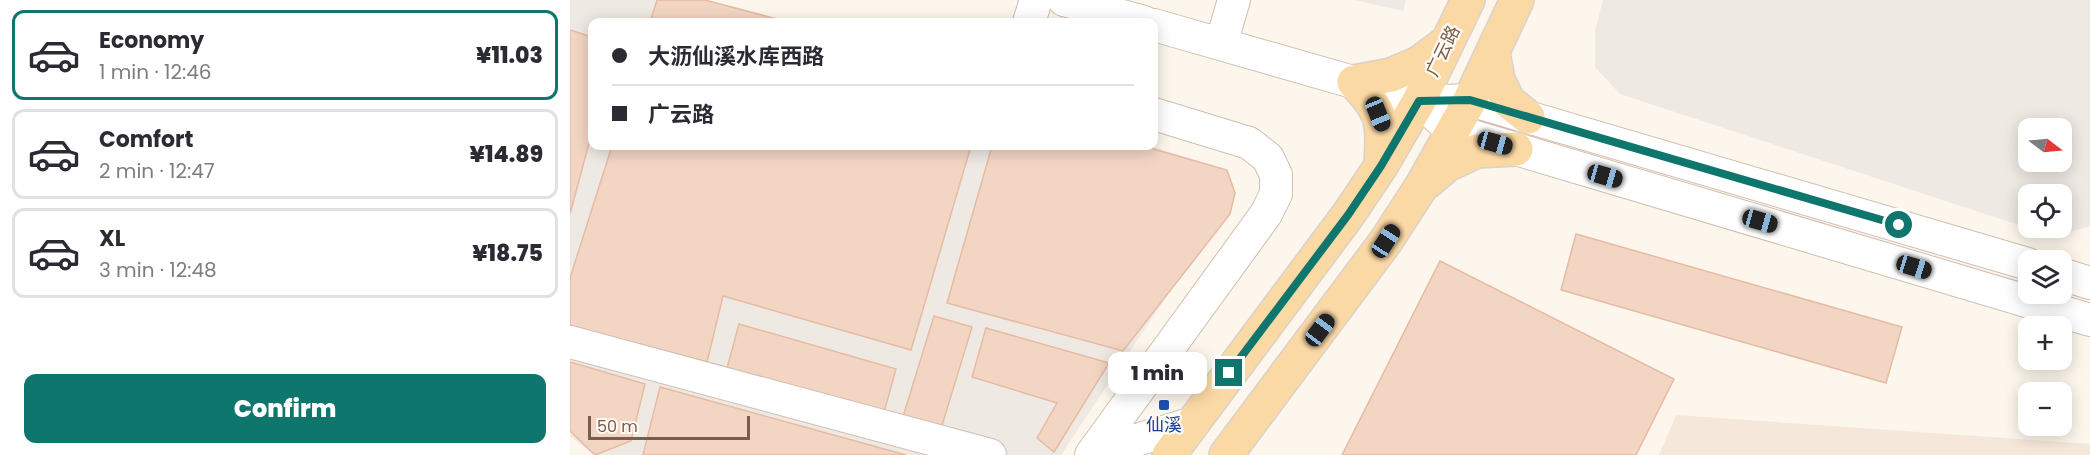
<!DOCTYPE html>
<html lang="en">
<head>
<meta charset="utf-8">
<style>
	body { margin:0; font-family:Poppins,"Noto Sans SC",sans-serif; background:#f7f7f7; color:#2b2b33; height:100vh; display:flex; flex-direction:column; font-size:22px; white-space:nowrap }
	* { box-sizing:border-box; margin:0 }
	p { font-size:20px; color:#7c7c81 }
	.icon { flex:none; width:33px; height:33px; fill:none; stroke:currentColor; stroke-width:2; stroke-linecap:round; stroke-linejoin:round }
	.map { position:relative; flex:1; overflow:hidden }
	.side { display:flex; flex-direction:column; background:#fff; width:570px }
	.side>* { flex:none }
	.hud { position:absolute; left:18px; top:18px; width:570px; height:132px; border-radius:12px; box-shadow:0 3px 15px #0003; display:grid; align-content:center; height:132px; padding:0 24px; background:#fff }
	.needle { width:39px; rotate:106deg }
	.buttons { position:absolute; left:1448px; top:118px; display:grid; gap:12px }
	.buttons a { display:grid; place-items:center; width:54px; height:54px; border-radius:12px; background:#fff; box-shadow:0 3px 15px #0003; font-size:30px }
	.scale { position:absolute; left:18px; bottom:15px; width:162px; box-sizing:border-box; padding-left:6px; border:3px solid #7a5c4d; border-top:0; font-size:16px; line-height:21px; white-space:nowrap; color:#7a5c4d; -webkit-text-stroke:4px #fffaf3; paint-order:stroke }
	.end { position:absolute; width:27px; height:27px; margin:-14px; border:8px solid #0f766e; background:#fff; box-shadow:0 0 0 3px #fff }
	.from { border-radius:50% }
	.bubble { position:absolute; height:42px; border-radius:12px; background:#fff; box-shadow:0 3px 15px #0003; font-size:20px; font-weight:800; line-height:42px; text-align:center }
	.car { position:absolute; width:18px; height:36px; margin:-18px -9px; border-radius:8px; box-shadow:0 0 4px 2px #0007; background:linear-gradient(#222 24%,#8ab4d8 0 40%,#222 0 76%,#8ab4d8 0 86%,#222 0) }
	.hud b { display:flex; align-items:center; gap:21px; height:57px; font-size:22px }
	.hud b+b { border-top:2px solid #e1e1e2 }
	.hud i { width:15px; height:15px; background:#2b2b33 }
	ul { padding:10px 0 0; list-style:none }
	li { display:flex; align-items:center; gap:18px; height:90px; margin:0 12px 9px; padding:0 12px; border:3px solid #e1e1e2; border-radius:12px }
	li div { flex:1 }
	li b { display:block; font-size:22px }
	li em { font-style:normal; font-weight:800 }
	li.selected { border-color:#0f766e }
	li>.icon { width:54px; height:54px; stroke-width:1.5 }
	.primary-button { display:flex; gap:12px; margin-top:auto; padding:12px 24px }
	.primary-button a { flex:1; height:69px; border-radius:12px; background:#0f766e; color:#fff; font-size:24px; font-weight:800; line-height:69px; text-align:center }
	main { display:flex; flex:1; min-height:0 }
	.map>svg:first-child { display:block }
	.residential { fill:#f5e8da }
	.industrial { fill:#efe9e4; fill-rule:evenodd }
	.building { fill:#f3d5c3; stroke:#e6bba3; stroke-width:1.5 }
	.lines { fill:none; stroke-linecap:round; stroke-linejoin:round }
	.minor-casing { stroke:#d1beb0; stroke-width:34 }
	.major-casing { stroke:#dad1cd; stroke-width:36 }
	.minor { stroke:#fff; stroke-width:32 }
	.major { stroke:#fbd9a5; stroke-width:33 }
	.route { stroke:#0f766e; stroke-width:8 }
	.transit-dot { fill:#1a4fb4; stroke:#fffaf3; stroke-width:2 }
	.labels { text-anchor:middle; stroke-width:4.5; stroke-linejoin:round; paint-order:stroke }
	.street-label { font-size:18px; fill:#7a5c4d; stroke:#fffaf3 }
	.transit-label { font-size:18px; fill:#164399; stroke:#fffaf3 }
</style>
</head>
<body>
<main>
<section class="side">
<ul>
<li class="selected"><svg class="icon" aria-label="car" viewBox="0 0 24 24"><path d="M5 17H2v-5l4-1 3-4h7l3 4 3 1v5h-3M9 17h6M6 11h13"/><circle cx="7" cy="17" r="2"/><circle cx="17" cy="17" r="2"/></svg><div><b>Economy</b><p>1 min · 12:46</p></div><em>¥11.03</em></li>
<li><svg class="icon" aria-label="car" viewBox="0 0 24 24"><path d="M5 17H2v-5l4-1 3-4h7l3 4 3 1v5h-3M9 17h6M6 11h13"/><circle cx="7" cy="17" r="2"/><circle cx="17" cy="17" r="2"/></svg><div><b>Comfort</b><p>2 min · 12:47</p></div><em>¥14.89</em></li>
<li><svg class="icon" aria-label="car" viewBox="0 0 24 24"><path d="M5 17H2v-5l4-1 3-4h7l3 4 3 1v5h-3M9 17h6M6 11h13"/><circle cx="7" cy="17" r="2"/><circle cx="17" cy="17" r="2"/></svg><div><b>XL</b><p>3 min · 12:48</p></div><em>¥18.75</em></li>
</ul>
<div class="primary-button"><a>Confirm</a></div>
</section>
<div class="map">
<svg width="1520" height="455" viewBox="0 0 1520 455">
	<rect width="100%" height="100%" fill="#fdf6ec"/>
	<path class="residential" d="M1106 415 1520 444V455H1089Z"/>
	<path class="industrial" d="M0 0H129L199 22H22V146H581L657 170 665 193 491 455H24L0 436Z
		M784 0H836L833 11Z
		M1033 0H1520V226L1485 237 1459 228H1491V195H1458V228L1050 94 1025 67V30ZM1458 129H1491V162H1458Z"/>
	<path class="building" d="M87 0H135L218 22H80Z
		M0 30 22 37V132L0 214Z
		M42 146H401L341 350 153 296 137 362 0 328V278Z
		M422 146H573L657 170 665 193 660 214 553 351 377 303Z
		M1006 234 1332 327 1316 383 991 290Z
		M870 261 1104 379 1066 455H772Z
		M364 316 402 327 370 432 332 420Z
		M169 324 326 369 313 416 156 372Z
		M416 328 539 363 484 452 467 438 487 403 402 377Z
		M0 362 75 384 61 441 25 455 0 431Z
		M90 387 336 455H73Z"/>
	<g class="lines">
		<defs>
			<path id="minor" d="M494 0 574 22
				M459 22 466 0
				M584 25 849 101 882 130 1520 320
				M651 44 664 0
				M873 101 900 100 1458 264
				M1491 274 1520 283
				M0 342 420 455
				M521 455 696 214 706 194V175L698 158 679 143 584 114
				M551 455 560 442 623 423"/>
			<path id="major" d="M923 53 928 80 938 101 958 117
				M784 82 821 75 849 63 876 43
				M784 82C815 114 813 123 811 166
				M857 182 877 165 907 151 946 149
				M599 455 778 215 811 166 849 101 898 0
				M656 455 816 241 851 187 900 100 947 0"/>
		</defs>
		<use href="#minor" class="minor-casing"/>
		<use href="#major" class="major-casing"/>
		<use href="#minor" class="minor"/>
		<use href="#major" class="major"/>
	</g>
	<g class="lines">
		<path class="route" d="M659 373 778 215 811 166 849 101 900 100 1329 225"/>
	</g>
	<rect class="transit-dot" x="588" y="399" width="12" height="12" rx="3"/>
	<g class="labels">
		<g class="street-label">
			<text transform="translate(873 51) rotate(-64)" y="6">广云路</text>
		</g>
		<g class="transit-label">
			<text x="594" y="431">仙溪</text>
		</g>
	</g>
</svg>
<div class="buttons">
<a><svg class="needle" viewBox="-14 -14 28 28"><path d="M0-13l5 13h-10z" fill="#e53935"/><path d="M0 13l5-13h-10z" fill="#7c7c81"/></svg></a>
<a><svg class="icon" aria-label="locate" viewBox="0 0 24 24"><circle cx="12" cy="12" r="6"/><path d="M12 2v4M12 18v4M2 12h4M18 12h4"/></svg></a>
<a><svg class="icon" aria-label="layers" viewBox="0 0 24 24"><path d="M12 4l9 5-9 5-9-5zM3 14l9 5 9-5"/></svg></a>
<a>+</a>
<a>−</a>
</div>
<div class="scale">50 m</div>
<i class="end from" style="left:1329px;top:225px"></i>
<i class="end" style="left:659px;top:373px"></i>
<div class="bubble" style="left:538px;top:352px;width:99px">1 min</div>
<i class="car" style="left:808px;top:114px;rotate:158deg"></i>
<i class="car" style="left:925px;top:143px;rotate:106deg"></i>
<i class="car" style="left:1035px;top:176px;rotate:106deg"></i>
<i class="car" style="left:1190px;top:221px;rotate:106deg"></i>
<i class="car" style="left:816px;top:241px;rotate:33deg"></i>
<i class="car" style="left:1344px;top:267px;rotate:107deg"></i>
<i class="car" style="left:750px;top:330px;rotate:37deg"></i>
<div class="hud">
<b><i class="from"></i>大沥仙溪水库西路</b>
<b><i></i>广云路</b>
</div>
</div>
</main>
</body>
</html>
